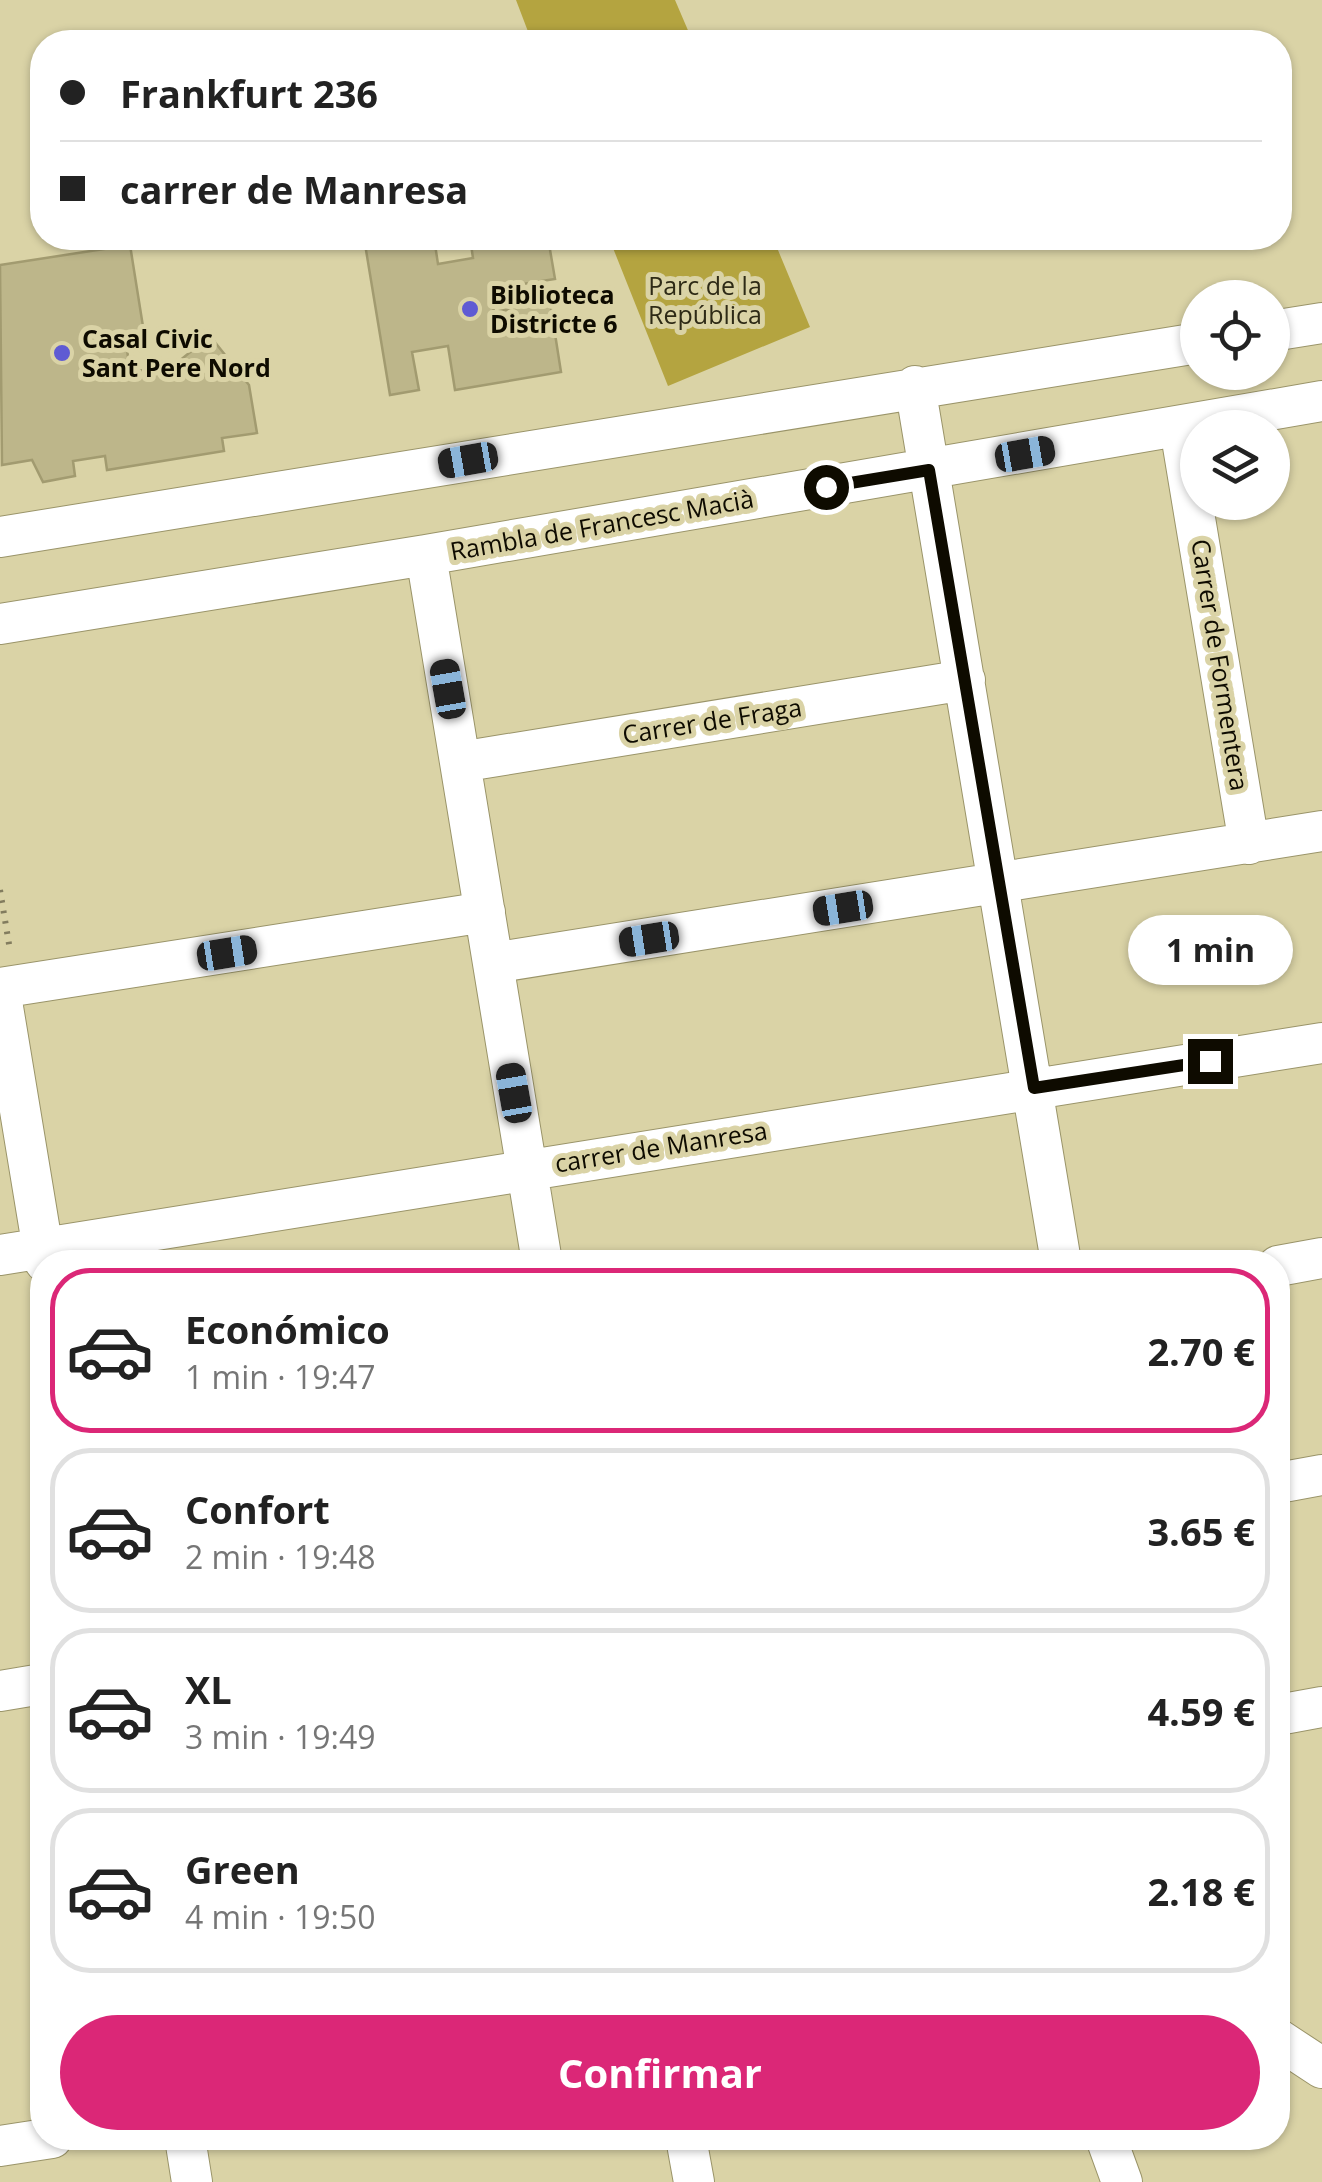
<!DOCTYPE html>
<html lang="es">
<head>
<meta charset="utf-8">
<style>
	body { margin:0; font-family:"Open Sans",sans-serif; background:#f6f6f6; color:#222; height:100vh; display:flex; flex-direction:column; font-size:38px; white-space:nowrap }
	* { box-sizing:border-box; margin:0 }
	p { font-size:32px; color:#767676 }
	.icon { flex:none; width:55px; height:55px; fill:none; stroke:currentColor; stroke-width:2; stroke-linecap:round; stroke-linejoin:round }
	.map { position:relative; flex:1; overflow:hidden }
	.panel { position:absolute; left:30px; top:1250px; width:1260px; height:900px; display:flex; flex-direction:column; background:#fff; border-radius:40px; box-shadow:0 2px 8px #0004 }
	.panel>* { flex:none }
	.guide { position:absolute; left:30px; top:30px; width:1262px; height:220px; border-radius:40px; box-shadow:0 2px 8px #0004; display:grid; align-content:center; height:220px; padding:0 30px; background:#fff }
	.fabs { position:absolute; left:1180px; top:280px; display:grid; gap:20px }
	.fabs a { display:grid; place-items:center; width:110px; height:110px; border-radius:50%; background:#fff; box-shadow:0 2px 8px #0004; font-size:50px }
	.end { position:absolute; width:45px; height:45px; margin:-22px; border:12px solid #0e0b00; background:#fff; box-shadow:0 0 0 5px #fff }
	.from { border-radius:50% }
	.bubble { position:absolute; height:70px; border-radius:35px; background:#fff; box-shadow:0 2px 8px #0004; font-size:32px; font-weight:700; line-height:70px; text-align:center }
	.car { position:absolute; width:30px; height:60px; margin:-30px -15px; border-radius:12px; box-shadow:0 0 8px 2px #0007; background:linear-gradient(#222 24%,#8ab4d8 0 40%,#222 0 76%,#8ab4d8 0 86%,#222 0) }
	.guide b { display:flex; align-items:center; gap:35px; height:95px; font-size:38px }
	.guide b+b { border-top:2px solid #e0e0e0 }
	.guide i { width:25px; height:25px; background:#222 }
	ul { padding:18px 0 0; list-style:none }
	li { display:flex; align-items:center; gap:30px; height:165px; margin:0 20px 15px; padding:0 10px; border:5px solid #e0e0e0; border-radius:40px }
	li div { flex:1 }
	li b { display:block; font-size:38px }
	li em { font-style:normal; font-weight:700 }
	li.current { border-color:#db2777 }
	li>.icon { width:90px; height:90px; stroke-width:1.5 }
	.primary-button { display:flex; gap:20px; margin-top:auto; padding:20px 30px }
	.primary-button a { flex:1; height:115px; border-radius:60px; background:#db2777; color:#fff; font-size:40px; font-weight:700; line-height:115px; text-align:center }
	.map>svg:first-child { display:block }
	.green { fill:#b4a440 }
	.building { fill:#bdb68a; stroke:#a29b70; stroke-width:2.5 }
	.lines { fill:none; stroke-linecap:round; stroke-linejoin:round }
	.minor-casing { stroke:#9a9469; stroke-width:42 }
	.path { stroke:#827c5e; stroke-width:6; stroke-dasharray:2.5 8; stroke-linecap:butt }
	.minor { stroke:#fff; stroke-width:40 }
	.route { stroke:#0e0b00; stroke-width:12 }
	.poi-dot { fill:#5f5bd3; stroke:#dad3a6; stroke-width:4 }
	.labels { text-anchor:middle; stroke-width:10; stroke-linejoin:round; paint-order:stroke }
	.park-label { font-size:25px; fill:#2e2a16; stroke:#dad3a6 }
	.poi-label { font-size:25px; font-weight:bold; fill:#0e0b00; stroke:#dad3a6; text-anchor:start }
	.street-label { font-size:25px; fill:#0e0b00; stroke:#dad3a6 }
</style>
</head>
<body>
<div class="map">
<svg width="1322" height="2182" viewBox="0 0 1322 2182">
	<rect width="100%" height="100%" fill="#dad3a6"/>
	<path class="green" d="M516 0H675L693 42H532Z
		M609 238H773L810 327 668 386Z"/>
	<path class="building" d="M364 238H434L438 264 473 258 470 238H548L555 279 490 289 494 312 550 302 561 372 455 390 448 346 412 352 419 390 390 395Z
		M130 245 145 339 126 342 130 372 173 366 210 336 249 385 257 433 222 438 224 451 107 470 105 456 73 461 75 476 43 482 32 460 2 465 0 265Z"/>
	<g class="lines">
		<defs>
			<path id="minor" d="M1272 331 1322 323
				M915 386 1061 1262
				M1180 428 1249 844
				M0 537 1198 343
				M426 555 542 1262
				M0 624 426 555 1322 401
				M460 762 965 680
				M493 963 1322 831
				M0 988 485 912
				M0 989 45 1262
				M0 1255 1322 1043
				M1278 1266 1322 1258
				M1278 1483 1322 1475
				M0 1691 42 1684
				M1278 1715 1322 1707
				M1278 2039 1322 2068
				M185 2138 192 2182
				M686 2138 694 2182
				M1106 2138 1122 2182
				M0 2146 52 2138"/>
		</defs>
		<use href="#minor" class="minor-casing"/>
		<path class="path" d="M0 890 10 950"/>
		<use href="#minor" class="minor"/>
	</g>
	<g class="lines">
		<path class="route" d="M826 487 929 470 1034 1088 1210 1061"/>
	</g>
	<g class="poi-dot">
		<circle cx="470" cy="309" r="10"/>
		<circle cx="62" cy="353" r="10"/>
	</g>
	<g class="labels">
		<g class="park-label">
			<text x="705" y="295">Parc de la<tspan x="705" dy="29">República</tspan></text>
		</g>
		<g class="poi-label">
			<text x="490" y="304">Biblioteca<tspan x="490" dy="29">Districte 6</tspan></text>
			<text x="82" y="348">Casal Civic<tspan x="82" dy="29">Sant Pere Nord</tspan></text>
		</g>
		<g class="street-label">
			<text transform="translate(602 525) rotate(-10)" y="9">Rambla de Francesc Macià</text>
			<text transform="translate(1220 665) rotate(81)" y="9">Carrer de Formentera</text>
			<text transform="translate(712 721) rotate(-9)" y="9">Carrer de Fraga</text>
			<text transform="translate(661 1147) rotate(-9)" y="9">carrer de Manresa</text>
		</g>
	</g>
</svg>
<div class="fabs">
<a><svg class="icon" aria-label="locate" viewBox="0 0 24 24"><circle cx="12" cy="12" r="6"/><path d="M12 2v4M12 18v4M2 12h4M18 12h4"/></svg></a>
<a><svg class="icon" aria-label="layers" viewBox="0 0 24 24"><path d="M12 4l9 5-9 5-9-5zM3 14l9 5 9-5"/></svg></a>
</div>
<i class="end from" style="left:826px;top:487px"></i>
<i class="end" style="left:1210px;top:1061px"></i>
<div class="bubble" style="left:1128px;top:915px;width:165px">1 min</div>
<i class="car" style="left:1025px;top:454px;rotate:80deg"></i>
<i class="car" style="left:468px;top:460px;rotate:260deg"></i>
<i class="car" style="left:448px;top:689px;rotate:350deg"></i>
<i class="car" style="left:843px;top:908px;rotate:261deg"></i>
<i class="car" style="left:649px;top:939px;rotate:261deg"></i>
<i class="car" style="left:227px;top:953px;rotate:81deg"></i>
<i class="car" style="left:514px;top:1093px;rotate:350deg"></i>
<div class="guide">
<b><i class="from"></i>Frankfurt 236</b>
<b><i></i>carrer de Manresa</b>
</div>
<section class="panel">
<ul>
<li class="current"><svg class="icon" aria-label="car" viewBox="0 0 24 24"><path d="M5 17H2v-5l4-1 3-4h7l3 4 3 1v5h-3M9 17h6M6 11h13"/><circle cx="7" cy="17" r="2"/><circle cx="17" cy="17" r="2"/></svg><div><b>Económico</b><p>1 min · 19:47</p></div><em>2.70 €</em></li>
<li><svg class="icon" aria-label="car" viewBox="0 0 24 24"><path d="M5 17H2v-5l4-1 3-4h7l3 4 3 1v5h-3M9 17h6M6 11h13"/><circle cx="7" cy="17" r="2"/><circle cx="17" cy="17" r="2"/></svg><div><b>Confort</b><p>2 min · 19:48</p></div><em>3.65 €</em></li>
<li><svg class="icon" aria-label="car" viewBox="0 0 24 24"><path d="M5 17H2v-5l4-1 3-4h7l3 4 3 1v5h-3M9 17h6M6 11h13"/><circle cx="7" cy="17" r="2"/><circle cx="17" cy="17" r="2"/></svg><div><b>XL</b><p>3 min · 19:49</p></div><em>4.59 €</em></li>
<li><svg class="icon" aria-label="car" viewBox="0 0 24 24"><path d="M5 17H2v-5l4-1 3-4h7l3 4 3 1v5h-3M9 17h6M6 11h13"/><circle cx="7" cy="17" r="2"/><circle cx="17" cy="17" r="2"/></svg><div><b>Green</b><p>4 min · 19:50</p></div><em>2.18 €</em></li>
</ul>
<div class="primary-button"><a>Confirmar</a></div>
</section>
</div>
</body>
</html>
